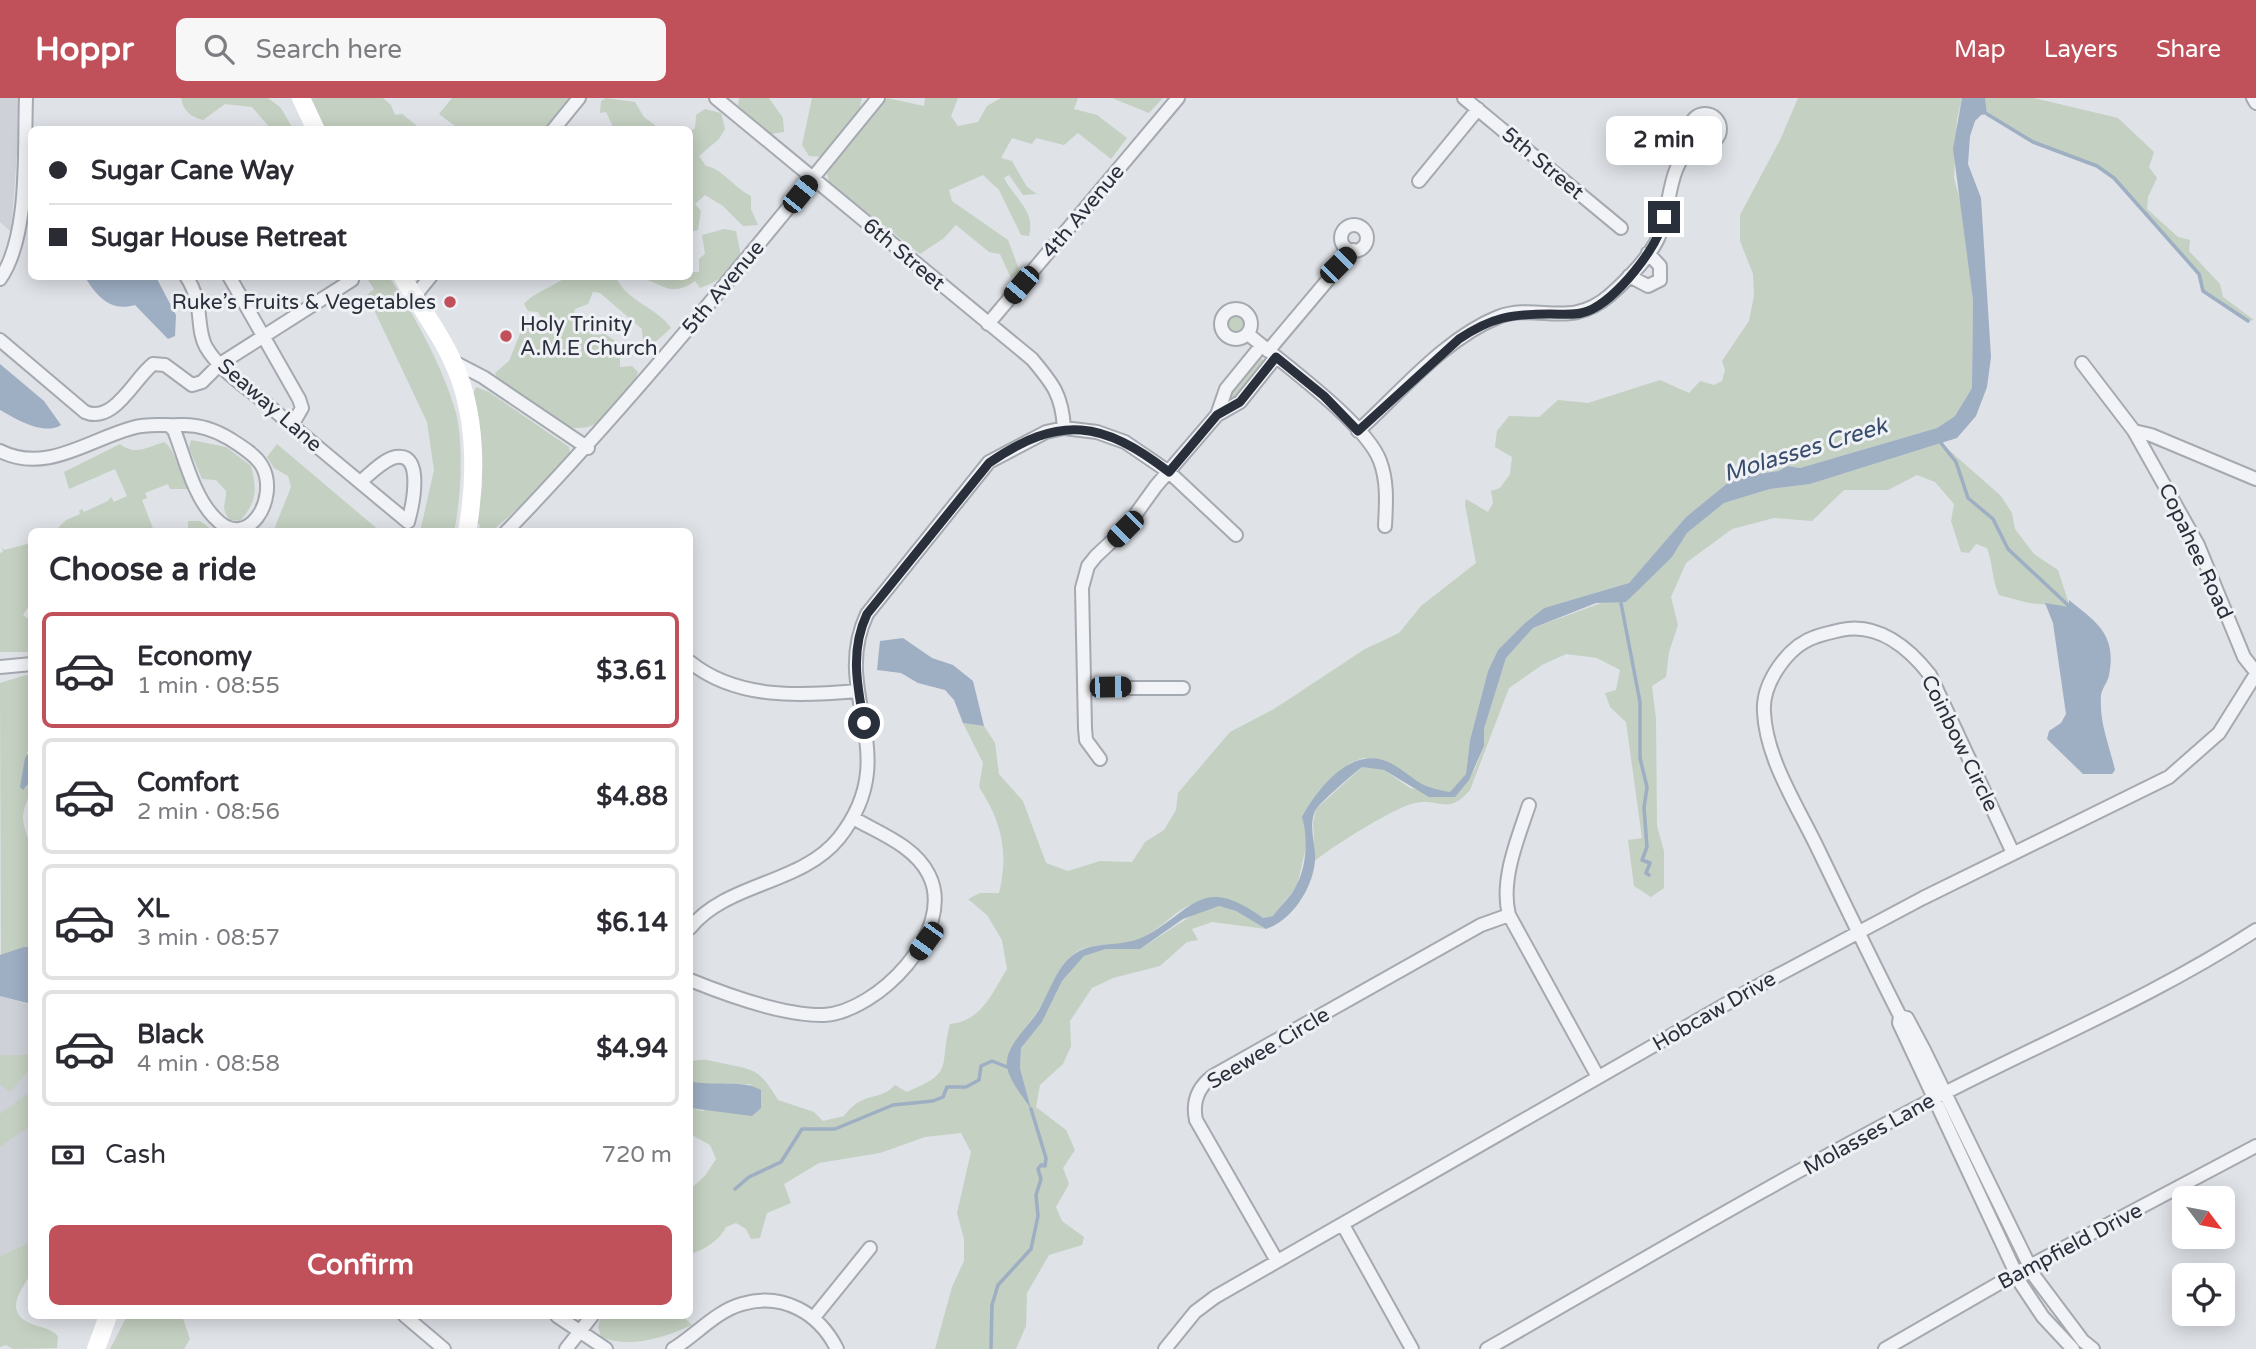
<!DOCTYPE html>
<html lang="en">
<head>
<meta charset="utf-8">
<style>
	body { margin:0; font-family:"Varela Round",sans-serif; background:#f7f7f7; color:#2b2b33; height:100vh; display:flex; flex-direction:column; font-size:26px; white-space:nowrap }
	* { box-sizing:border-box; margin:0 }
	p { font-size:23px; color:#7c7c81 }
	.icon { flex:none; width:38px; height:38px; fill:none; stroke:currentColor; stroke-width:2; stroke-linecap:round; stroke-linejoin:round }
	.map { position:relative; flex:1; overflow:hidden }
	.details { position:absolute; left:28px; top:430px; width:665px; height:791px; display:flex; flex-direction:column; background:#fff; border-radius:10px; box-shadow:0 4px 18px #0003 }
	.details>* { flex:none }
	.guide { position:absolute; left:28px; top:28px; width:665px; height:154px; border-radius:10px; box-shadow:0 4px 18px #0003; display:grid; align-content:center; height:154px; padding:0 21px; background:#fff }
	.needle { width:46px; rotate:122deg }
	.tools { position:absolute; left:2172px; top:1088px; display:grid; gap:14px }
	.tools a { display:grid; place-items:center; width:63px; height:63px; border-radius:10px; background:#fff; box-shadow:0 4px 18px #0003; font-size:35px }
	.end { position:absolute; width:32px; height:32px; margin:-16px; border:9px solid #2a2f3c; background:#fff; box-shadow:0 0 0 4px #fff }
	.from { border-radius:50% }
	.bubble { position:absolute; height:49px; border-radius:10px; background:#fff; box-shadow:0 4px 18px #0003; font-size:23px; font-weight:800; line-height:49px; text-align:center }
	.car { position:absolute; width:21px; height:42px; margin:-21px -10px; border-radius:9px; box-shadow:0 0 5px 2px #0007; background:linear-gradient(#222 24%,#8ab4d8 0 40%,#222 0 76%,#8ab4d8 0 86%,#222 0) }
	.guide b { display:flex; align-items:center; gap:24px; height:66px; font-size:26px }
	.guide b+b { border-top:2px solid #e1e1e2 }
	.guide i { width:18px; height:18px; background:#2b2b33 }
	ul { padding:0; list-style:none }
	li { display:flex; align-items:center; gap:21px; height:116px; margin:0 14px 10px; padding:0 7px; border:4px solid #e1e1e2; border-radius:10px }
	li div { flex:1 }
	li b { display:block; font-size:26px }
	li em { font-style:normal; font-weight:800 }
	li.active { border-color:#c0515b }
	li>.icon { width:63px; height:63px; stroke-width:1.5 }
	h2 { padding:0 21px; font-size:32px; line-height:84px }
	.pay { display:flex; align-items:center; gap:18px; height:77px; padding:0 21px; font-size:26px }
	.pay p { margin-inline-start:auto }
	.cta { display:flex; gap:14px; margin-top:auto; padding:14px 21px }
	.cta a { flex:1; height:80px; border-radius:10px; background:#c0515b; color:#fff; font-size:28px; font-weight:800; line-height:80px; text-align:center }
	header { display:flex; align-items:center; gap:42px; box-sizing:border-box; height:98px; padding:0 35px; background:#c0515b; color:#fff }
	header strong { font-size:33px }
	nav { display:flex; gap:38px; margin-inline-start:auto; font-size:24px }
	.search { width:490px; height:63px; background:#f7f7f7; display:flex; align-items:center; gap:18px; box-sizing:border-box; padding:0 24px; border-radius:10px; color:#7c7c81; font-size:26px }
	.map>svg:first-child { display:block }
	.built { fill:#ced1d8 }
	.green { fill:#c4d0c1 }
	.water { fill:#9eaec3 }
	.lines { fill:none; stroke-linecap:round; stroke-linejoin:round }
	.stream { stroke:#9eaec3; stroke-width:3.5 }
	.minor-casing { stroke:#a5a9b0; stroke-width:16 }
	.minor { stroke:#f2f3f6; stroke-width:12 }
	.secondary { stroke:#fff; stroke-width:18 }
	.route { stroke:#2a2f3c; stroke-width:9 }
	.poi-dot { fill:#c0515b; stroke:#eff1f5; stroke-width:2.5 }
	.labels { text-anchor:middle; stroke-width:6; stroke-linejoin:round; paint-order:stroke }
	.street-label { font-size:21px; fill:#2a2f3c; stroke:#eff1f5 }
	.poi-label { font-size:21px; fill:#2a2f3c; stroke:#eff1f5; text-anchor:end }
	.water-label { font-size:23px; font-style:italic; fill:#384c6c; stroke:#eff1f5 }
</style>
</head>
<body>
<header>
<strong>Hoppr</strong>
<div class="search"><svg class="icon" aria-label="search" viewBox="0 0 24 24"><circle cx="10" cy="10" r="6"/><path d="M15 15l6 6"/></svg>Search here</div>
<nav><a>Map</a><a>Layers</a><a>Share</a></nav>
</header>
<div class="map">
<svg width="2256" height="1251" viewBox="0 0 2256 1251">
	<rect width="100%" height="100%" fill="#dfe2e7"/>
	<path class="built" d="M0 0H21L11 134 0 124Z
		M0 898 32 907 31 1144 0 1158Z"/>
	<path class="green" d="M181 0H268L281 10 293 31H271L252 9 225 6 203 22C190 18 184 14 181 0Z
		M308 0H383L391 7 395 17 402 16 421 31H323Z
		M452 0H575L549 31H459L439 16Z
		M606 0 635 4 644 19 660 31H614L606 14 600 15 601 3Z
		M739 0H769L783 20 784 34 771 36 738 9Z
		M812 0H862L859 14 823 59 809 58 802 47Z
		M887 0 924 8 925 0H958L951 18 958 28 978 24 987 8 1001 0H1078L1074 11 1097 17 1127 40 1111 61 1078 35 1064 47 1036 40 1032 46 1012 40 1001 60 1012 63 1027 89 1037 96 1023 97 1009 77 1004 80C1014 100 1036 113 1029 138L1021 137 999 92 983 77 949 92 952 103 1008 142 1020 174 1011 180 1000 156 989 154 956 127 944 140 920 156 829 84 827 75 832 67Z
		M1112 0H1163L1149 15Z
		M1798 0H1962L1957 21 1954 80 1965 121 1973 202 1972 290 1955 318 1937 330 1800 370 1787 368 1779 373 1735 379 1686 419 1629 485 1544 510 1525 525 1498 552 1488 573 1470 642 1466 676 1450 695 1423 689 1394 667 1363 660 1350 665 1319 693 1297 788 1273 818 1263 820C1250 811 1240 808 1224 805 1180 797 1175 824 1140 841 1122 849 1100 844 1082 851 1057 863 1052 891 1039 911 1029 928 1007 945 1008 966 1008 981 1021 997 1030 1008L1020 970 1021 950 1042 924 1062 883 1084 858 1106 851H1140L1194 816 1219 808 1236 813 1266 831 1212 824 1192 831 1198 842 1187 844 1160 868 1113 880 1092 890 1070 923 1071 948 1063 966 1040 987 1036 1009 1066 1032 1075 1052 1063 1070 1069 1086 1056 1109 1062 1123 1084 1139 1082 1147 1049 1157 1027 1195 1026 1228 1016 1251H935L952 1189 964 1163V1141L957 1115 971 1054 961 1035 925 1039 880 1055 819 1065 784 1086 791 1105 767 1115 760 1140 751 1141 746 1131 736 1125 726 1129C720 1142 704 1152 690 1156V1091L705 1078 716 1061 710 1047 690 1036V1010L703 1013 752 986 708 988 690 983V964C703 960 708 962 721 965 756 972 759 971 778 1002L814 1014 823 1023 844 1018C863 992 880 1004 895 987L907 994C956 973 938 971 950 926 982 923 992 895 1007 871L1002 842 987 817 968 801 980 795H999C1009 755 1002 724 979 689L983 665 963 625 984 628 995 645 999 676 1023 703 1046 765 1068 773 1100 763 1132 764 1145 744 1164 732 1176 712 1178 695 1230 634 1274 611 1365 551 1399 535 1421 508 1476 465 1465 406 1466 401 1488 414 1493 405 1491 393 1500 390 1510 376 1512 359 1495 349 1497 333 1509 318 1539 319 1558 302 1588 305 1660 282 1689 295 1700 283 1714 287 1722 283 1725 272 1722 263 1749 223 1754 198 1753 176 1740 143V117L1781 40Z
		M1985 0H2034L2118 20 2154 54 2149 69 2157 80 2148 99 2147 111 2178 139 2190 142 2189 153 2220 186 2223 199 2254 222 2248 223C2232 214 2220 199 2203 193L2199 176 2114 80 2099 69 2033 44 1987 16Z
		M705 11 721 15 725 31 719 41 699 58 706 68C723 71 733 89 751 98V111L758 127 743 128 723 108 705 97 695 106 701 113 698 132 690 134V34L695 30 696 17Z
		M1697 31a8 8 0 1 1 16 0a8 8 0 1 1-16 0Z
		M724 131 736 133 741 158C730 174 718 184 700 190L695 183C668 202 661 182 635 179L690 178V174H699V161L705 156 702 137Z
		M366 179H389C414 216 444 271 456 315 464 348 461 401 454 434H420L434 372 427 324 367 197 374 191Z
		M566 179H616C627 204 657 209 671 230L652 247 643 243 642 231 600 195 593 194 588 206 575 211 573 217 585 224 593 237 605 236 620 246V269L632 268 638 274C633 290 625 299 614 311 574 357 534 308 498 282L495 275 509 263 524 226H540L543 222 538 214 528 213 524 206C530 197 554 188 566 179Z
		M1228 227a9 9 0 1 1 18 0a9 9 0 1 1-18 0Z
		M1260 259 1265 264 1239 298 1232 300 1230 295Z
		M476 289 489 294 569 349 570 355 533 397 491 434H478L480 427 475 424 473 297Z
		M191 342 226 349 251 368C257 392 257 404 240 423L230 422C220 410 226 407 226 393L216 382 202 381 189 350Z
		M164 344C174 350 178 372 189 384L187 391H170L168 386 145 395 147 400 142 402 154 433 159 434H54L66 422 80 416 79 413 82 411 84 414 108 403 111 399 114 404 127 398 115 371 69 391 64 374 120 346C134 358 148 349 164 344Z
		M1941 345 2001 398 2012 415 2015 431 2034 456 2058 472 2070 509 2029 505 1999 497C1992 482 1993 466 1987 450L1976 446 1969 455 1961 454 1951 423 1954 406 1935 384 1917 377 1888 392H1844L1812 423 1774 420 1732 431 1686 465 1671 499 1678 527 1669 554 1666 579 1652 588 1656 621 1657 728 1664 753V790L1651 799 1634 788 1628 742 1642 740 1626 624 1610 609 1605 595 1616 592 1620 572 1597 560 1566 556 1542 567 1509 590 1470 692C1447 718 1442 700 1415 705 1397 708 1331 749 1315 763L1313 725 1316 711 1362 669 1384 672 1410 690 1455 698 1475 671 1484 648V631L1506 560 1533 530 1604 504 1656 474 1672 459 1687 435 1724 405 1770 391 1810 386Z
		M277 346 381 434H273L291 389 288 378 274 370 267 359Z
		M188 423H200L215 434H188Z
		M31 445V505L23 517 31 523V554H0V455L3 454 2 449 4 452Z
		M26 577 31 578V651L27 654 25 691 31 683C31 697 24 706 23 719 23 731 29 740 31 751 37 775 31 822 31 849L1 858 0 585Z
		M0 957H31V970L10 994 0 986Z
		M31 993V1027L0 1049V1016Z
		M31 1144C32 1153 34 1164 32 1172 27 1187 4 1207 24 1222 35 1230 47 1227 58 1238L57 1250 13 1251 6 1247 0 1249V1158Z
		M127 1218H182L190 1241 184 1251H110Z
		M601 1218H683L692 1227C664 1240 629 1251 601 1239L598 1229Z"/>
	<path class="water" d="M1962 0H1985L1987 16 1981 17 1975 23 1970 38 1968 66 1981 100 1991 259 1987 289 1976 318 1957 340 1810 386 1770 391 1724 405 1687 435 1672 459 1626 504 1596 505 1533 530 1506 560 1484 631V648L1469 682 1455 699H1429L1384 672 1362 669C1354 675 1318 706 1315 713 1309 727 1314 741 1315 755 1317 784 1294 822 1266 831L1236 813 1219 808 1183 821 1140 851H1106L1084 858 1062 883 1042 924 1021 950 1020 970 1031 1011C1023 999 1010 984 1007 969 1004 947 1031 927 1040 910 1052 889 1059 860 1084 851 1102 844 1123 848 1141 840 1192 816 1199 773 1263 820L1273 818C1280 808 1292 798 1297 786 1307 767 1308 738 1302 719 1319 688 1355 643 1394 667 1420 683 1416 688 1450 694L1466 676 1470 642 1488 573 1498 552 1525 525 1544 510 1629 485 1686 419 1735 379 1779 373 1787 368 1800 370 1937 330 1955 318 1972 290 1973 202 1953 51Z
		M85 179H156L176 217 175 238 168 241 135 207C111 214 97 199 85 179Z
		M0 266 44 303 61 327C44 338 16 321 0 312Z
		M2069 502C2096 524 2117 536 2109 577 2108 584 2102 590 2101 597 2099 625 2109 646 2115 672L2112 676H2083L2047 641 2049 633 2061 625 2066 616 2053 525 2045 505 2069 509Z
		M903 540 932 560 953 567 973 583 984 628 963 625 954 602 945 592 918 585 901 575 877 572 880 543Z
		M31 651V683L23 692 20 689 25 660Z
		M24 849H31V906L0 898V857Z
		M690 983C712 989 743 981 761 992V1010L752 1018 690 1010Z"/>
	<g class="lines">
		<path class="stream" d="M1987 16 2033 44 2097 68 2114 80 2199 176 2203 193 2248 223
			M1941 345 1956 364 1968 400 1993 421 2008 451 2070 509
			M1621 505 1640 604V660L1647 689 1644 710 1647 749 1642 762 1650 765 1646 775 1649 777
			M735 1091 749 1079 781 1064 802 1031H835L893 1007 933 1003 943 999 947 989H966L979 982 981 968 992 963 1007 969
			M991 1251 992 1207 998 1187 1031 1151 1038 1118 1036 1097 1041 1081 1038 1071 1041 1067 1045 1068 1046 1060 1031 1011"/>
		<defs>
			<path id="minor" d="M716 0 1032 261C1053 286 1062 297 1064 330
				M1464 0 1621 130
				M2253 0 2256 5
				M1690 31a15 15 0 1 1 30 0a15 15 0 1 1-30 0Z
				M553 32 579 0
				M1419 83 1478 11
				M1341 140a13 13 0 1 1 26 0a13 13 0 1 1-26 0Z
				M186 178C205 207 195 229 206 249 220 273 248 290 269 308 315 347 362 386 408 424 412 410 425 354 396 359 384 361 370 376 360 384
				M229 178 299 301 302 310 292 327
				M1629 178 1648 188 1660 182V168L1648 155
				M0 181C30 138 24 52 26 0
				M414 199 431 178
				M1221 226a15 15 0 1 1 30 0a15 15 0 1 1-30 0Z
				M988 226 1178 0
				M1248 236C1281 264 1366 325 1380 363 1388 384 1386 407 1385 428
				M0 242 85 314C114 326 133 282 153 266L165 267 192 287 202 284 220 266 352 182
				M1268 253 1353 152
				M454 264 483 279 588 350
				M2082 265 2134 333 2151 337 2256 381
				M1217 317 1226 291 1261 248
				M1358 333C1401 294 1444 241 1498 219 1538 204 1570 232 1610 197 1629 180 1655 155 1662 130 1672 97 1668 67 1697 43
				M2134 333 2198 447 2244 559 2256 574
				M0 353C46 376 88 342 132 330 148 325 163 328 179 327 198 326 214 331 230 341 241 348 256 357 262 368 280 400 247 456 214 419 193 397 185 360 174 332L168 327
				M506 434C638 297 757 148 878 0
				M690 564C737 602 802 598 858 593
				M0 569 32 566
				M1084 590H1183
				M1100 661 1086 642 1085 630 1082 490 1088 468 1096 458 1125 431 1156 388 1217 317 1240 304 1276 259
				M1529 707C1518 740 1500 782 1509 817L1598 979
				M2013 755 1930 577C1909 550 1878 524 1841 532 1832 534 1823 536 1815 539 1788 548 1762 585 1764 614 1766 661 1798 709 1818 751 1845 807 1872 863 1900 918L1899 925 2021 1186 2043 1219 2073 1251
				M690 830C727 784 801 787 839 740 906 655 829 597 867 516L989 364 1046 334 1064 330 1097 334 1125 344 1169 374 1236 437
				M690 882C727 897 783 918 824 917 877 914 957 833 929 777 915 748 879 735 853 720
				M1900 918 1907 920 1923 950 2035 1179 2083 1243 2093 1251
				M1343 1127 1412 1251
				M1277 1163 1196 1022C1192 1003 1198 989 1213 978L1481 827 1509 817
				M405 1218 444 1251
				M557 1218 606 1251
				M815 1218 870 1150
				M566 1251 592 1218
				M673 1251C695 1238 716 1213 742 1206 783 1194 819 1215 837 1251
				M1165 1251 1195 1214 1215 1199 1754 890 1923 800 2169 679 2219 635 2256 576
				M1487 1251C1636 1166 1784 1078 1937 999 2043 944 2155 898 2256 832
				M1885 1251 2022 1172 2256 1048"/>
		</defs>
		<use href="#minor" class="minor-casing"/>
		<use href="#minor" class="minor"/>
		<path class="secondary" d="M301 0 316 32
			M402 178C418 207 439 233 452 262 477 314 477 379 467 434
			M96 1251 108 1218"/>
	</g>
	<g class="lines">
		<path class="route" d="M864 625C857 587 850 552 867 516L989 365C1060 316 1103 323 1169 374L1217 317 1240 304 1276 259 1324 298 1358 333 1459 241C1492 219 1511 216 1550 216 1562 216 1576 218 1588 213 1616 202 1659 149 1664 119"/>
	</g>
	<g class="poi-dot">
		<circle cx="450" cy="204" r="7"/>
		<circle cx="506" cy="238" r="7"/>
	</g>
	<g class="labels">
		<g class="street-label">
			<text transform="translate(1543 65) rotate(40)" y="7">5th Street</text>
			<text transform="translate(1083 113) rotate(-50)" y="7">4th Avenue</text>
			<text transform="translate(904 156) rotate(40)" y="7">6th Street</text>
			<text transform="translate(723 189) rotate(-50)" y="7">5th Avenue</text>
			<text transform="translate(270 307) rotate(41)" y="7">Seaway Lane</text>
			<text transform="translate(2196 453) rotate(65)" y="7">Copahee Road</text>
			<text transform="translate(1960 645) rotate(64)" y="7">Coinbow Circle</text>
			<text transform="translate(1714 913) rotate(-30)" y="7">Hobcaw Drive</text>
			<text transform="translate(1268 950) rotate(-31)" y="7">Seewee Circle</text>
			<text transform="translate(1869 1036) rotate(-29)" y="7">Molasses Lane</text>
			<text transform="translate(2070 1148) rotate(-28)" y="7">Bampfield Drive</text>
		</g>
		<g class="poi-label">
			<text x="436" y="211">Ruke’s Fruits &amp; Vegetables</text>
			<text x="520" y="233" text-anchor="start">Holy Trinity<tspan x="520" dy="24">A.M.E Church</tspan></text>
		</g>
		<g class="water-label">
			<text transform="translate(1805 351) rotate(-17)" y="8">Molasses Creek</text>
		</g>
	</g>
</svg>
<div class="tools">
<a><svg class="needle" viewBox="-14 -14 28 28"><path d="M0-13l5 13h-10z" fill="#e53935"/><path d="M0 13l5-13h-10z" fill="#7c7c81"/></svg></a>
<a><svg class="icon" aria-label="locate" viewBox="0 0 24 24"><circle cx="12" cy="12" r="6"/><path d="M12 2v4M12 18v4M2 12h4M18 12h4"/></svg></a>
</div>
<i class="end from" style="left:864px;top:625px"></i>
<i class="end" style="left:1664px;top:119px"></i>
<div class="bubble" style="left:1606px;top:18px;width:116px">2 min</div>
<i class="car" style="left:800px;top:96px;rotate:39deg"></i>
<i class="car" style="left:1338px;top:167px;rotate:45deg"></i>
<i class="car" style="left:1021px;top:187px;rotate:220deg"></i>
<i class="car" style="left:1125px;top:431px;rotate:225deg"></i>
<i class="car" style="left:1110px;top:589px;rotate:89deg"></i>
<i class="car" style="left:926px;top:843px;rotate:216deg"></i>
<div class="guide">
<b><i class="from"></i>Sugar Cane Way</b>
<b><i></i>Sugar House Retreat</b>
</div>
<section class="details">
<h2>Choose a ride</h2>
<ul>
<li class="active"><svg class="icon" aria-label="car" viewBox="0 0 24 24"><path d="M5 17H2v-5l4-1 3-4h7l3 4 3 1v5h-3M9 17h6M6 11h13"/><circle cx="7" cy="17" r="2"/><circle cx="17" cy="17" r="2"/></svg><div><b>Economy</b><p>1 min · 08:55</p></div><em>$3.61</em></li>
<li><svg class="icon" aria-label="car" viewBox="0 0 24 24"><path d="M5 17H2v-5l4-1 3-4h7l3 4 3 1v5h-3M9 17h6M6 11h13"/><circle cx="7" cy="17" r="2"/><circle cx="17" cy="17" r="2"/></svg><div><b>Comfort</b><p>2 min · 08:56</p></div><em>$4.88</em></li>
<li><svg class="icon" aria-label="car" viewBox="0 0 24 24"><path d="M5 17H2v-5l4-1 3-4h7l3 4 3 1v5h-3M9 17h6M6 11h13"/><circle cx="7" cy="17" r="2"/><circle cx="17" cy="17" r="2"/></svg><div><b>XL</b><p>3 min · 08:57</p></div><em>$6.14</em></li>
<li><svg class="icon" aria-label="car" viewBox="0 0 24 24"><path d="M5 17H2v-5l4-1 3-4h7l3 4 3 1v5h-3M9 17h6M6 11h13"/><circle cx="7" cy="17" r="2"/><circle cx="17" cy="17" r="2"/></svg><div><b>Black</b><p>4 min · 08:58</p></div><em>$4.94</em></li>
</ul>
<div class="pay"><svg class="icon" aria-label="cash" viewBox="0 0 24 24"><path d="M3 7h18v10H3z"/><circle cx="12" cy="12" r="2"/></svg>Cash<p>720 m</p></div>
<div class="cta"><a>Confirm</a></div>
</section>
</div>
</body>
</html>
